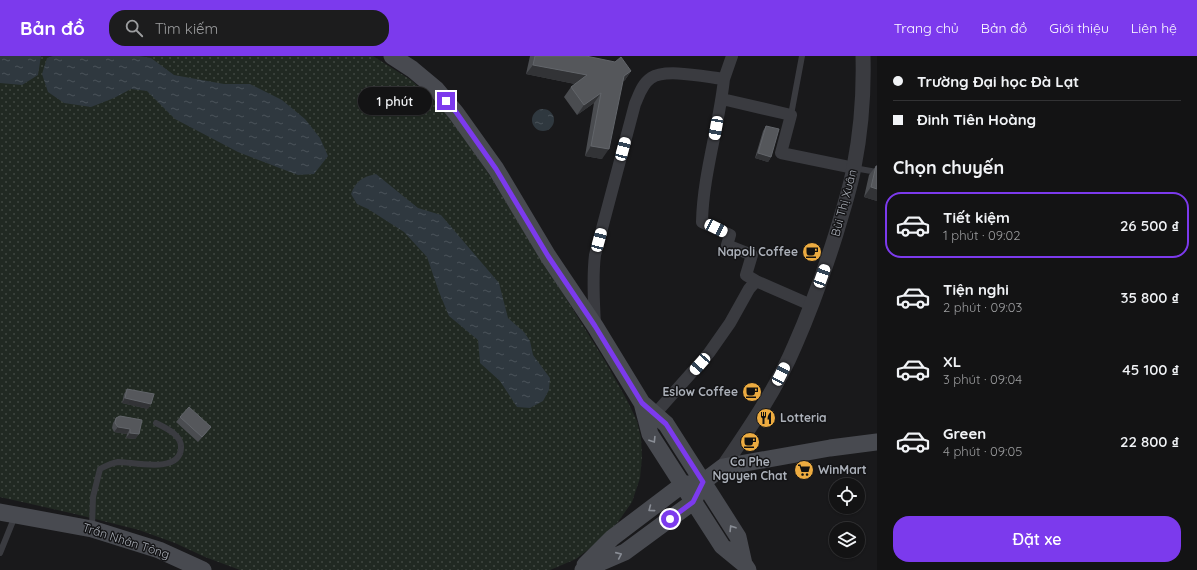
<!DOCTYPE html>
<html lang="vi">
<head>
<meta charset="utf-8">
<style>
	body { margin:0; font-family:Quicksand,sans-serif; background:#1c1c1d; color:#f1f3f6; height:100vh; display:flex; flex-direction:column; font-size:15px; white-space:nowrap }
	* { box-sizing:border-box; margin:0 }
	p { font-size:13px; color:#9d9ea0 }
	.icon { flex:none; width:22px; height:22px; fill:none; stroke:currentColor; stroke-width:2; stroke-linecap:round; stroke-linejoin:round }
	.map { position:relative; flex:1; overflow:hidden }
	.sheet { display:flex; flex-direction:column; background:#131314; width:320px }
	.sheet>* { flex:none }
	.hud { display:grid; align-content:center; height:88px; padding:0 16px; background:#131314 }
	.fabs { position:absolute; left:829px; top:422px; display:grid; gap:8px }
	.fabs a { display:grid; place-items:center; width:36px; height:36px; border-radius:50%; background:#131314; box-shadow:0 1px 3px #0004,0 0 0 1px #323234; font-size:20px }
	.end { position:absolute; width:18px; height:18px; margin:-9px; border:5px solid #7c3aed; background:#fff; box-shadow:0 0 0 2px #fff }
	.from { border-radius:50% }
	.bubble { position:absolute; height:28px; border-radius:14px; background:#131314; box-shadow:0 1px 3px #0004,0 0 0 1px #323234; font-size:13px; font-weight:600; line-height:28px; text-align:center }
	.car { position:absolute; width:12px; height:24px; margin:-12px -6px; border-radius:5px; box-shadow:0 0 3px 1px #0007; background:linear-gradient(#fff 24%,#345 0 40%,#fff 0 76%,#345 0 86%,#fff 0) }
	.hud b { display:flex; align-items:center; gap:14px; height:38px; font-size:15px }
	.hud b+b { border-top:1px solid #323234 }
	.hud i { width:10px; height:10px; background:#f1f3f6 }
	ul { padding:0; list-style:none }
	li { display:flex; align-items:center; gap:12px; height:66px; margin:0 8px 6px; padding:0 8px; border:2px solid transparent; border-radius:16px }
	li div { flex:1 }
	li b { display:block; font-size:15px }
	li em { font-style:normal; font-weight:600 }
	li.current { border-color:#7c3aed }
	li>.icon { width:36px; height:36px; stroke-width:1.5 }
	h2 { padding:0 16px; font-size:18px; line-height:48px }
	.primary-button { display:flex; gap:8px; margin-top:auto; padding:8px 16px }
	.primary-button a { flex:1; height:46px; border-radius:16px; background:#7c3aed; color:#fff; font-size:16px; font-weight:600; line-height:46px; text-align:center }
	header { display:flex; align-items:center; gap:24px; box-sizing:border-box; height:56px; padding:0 20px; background:#7c3aed; color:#fff }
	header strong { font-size:19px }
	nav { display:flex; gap:22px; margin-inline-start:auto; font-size:14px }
	.search { width:280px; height:36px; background:#1c1c1d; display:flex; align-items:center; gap:10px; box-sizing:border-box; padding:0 14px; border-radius:16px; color:#9d9ea0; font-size:15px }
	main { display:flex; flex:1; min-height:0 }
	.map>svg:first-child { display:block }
	.grass { fill:url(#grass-dots) }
	.water { fill:url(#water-ripples) }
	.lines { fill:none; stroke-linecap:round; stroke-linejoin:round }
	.service { stroke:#3a3b40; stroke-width:6 }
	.minor { stroke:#3a3b40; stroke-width:12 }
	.tertiary { stroke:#3a3b40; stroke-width:15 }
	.secondary { stroke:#484a50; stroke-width:17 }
	.wall { fill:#4a4c50 }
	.shaded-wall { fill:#323336 }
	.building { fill:#55575b; stroke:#62656a }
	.oneway { stroke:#898d95 }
	.route { stroke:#7c3aed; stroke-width:5 }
	.labels { text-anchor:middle; stroke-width:3; stroke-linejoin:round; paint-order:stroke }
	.street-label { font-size:12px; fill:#acb1ba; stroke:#141416 }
	.poi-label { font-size:12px; font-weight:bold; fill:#acb1ba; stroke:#141416; text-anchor:end }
</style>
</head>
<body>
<header>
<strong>Bản đồ</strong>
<div class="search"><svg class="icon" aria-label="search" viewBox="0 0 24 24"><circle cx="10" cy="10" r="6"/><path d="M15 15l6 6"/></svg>Tìm kiếm</div>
<nav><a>Trang chủ</a><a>Bản đồ</a><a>Giới thiệu</a><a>Liên hệ</a></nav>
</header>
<main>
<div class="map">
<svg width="877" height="514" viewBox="0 0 877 514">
	<defs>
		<pattern id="grass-dots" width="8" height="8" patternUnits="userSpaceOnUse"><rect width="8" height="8" fill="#212922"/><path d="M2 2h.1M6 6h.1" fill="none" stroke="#3f4640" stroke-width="1.8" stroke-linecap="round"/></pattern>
		<pattern id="water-ripples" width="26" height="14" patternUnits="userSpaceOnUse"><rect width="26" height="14" fill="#2f383f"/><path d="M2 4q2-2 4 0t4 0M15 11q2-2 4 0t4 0" fill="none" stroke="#4a5259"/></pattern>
	</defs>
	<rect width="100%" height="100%" fill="#19191b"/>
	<path class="grass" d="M0 0H373L411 24 440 50 466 84 490 120 605 305 628 346 637 365 641 382 642 401 640 422 632 446 618 466 598 486 576 503 550 514H240L205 501 175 487 139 474 75 458 0 441Z"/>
	<path class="water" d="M0 0H41L38 19 22 29 0 27Z
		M53 0H139L151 2 174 19 224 28H250L282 44 305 63 320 82 328 100 314 118 298 119 238 96 175 63 147 35 131 33 114 42 91 51 64 47 48 36 42 18 47 2Z
		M532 64a11 11 0 1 1 22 0a11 11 0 1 1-22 0Z
		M376 118 418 152 441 159 499 227 508 262 524 276 530 285 533 299 550 322 549 334 543 345 530 352 517 351 500 325 480 307 478 284 449 260 439 236 427 201 404 176 368 153 357 148 351 138C356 125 362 121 376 118Z"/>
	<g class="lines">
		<path class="service" d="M791 59 802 0
			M854 112 877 116
			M92 471 93 441 100 413C106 410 111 407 118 406 134 406 180 418 181 392 182 379 166 372 156 367
			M0 497 15 460"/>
		<path class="minor" d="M724 23C719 71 703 118 702 166L730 179 727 189 752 199 746 219 756 225 811 249
			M722 43 791 59 781 97 854 112
			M595 269C594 246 592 223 595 199L635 48C639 39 642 28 651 22 665 12 706 21 724 23L732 0
			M655 358 709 297 730 267 749 233 756 225"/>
		<path class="tertiary" d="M723 411C749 373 777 332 795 289 811 253 824 216 836 178 842 157 850 134 854 111 861 75 864 37 863 0"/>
		<path class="secondary" d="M392 0 412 13 436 33 456 57 496 113 548 200 595 270 642 347 650 378 722 490 744 508 748 514
			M642 347 666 368 738 481 744 508
			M0 456 92 473 159 494 203 514
			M585 509 612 482 682 429 693 427
			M583 514 625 496 693 446 703 426 723 411 830 392 877 386"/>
	</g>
	<path class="wall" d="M530 0H586L631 15 625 24 622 26 602 103 585 100 594 47 577 59 564 41 571 31 575 28 526 18Z
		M766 70 771 101 768 106 755 102 763 75Z
		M876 110 877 145 864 141 869 119Z
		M127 333 148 353 122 347 124 338Z
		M180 361 207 376 198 386 176 366Z
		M116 362 139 378 135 383 126 382 127 378 114 376 112 372 113 367Z"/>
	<path class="shaded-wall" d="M533 9 587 19 580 29 526 18Z
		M631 15 625 24 617 30 624 20Z
		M601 37 594 47 577 59 584 49Z
		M591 90 609 93 602 103 585 100Z
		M758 97 771 101 768 106 755 102Z
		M871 131 877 133V145L864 141Z
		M125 342 151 348 148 353 122 347Z
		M118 371 130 373 127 378 114 376Z
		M130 377 139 378 135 383 126 382Z"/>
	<path class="building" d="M535 0H586L615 6 621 1 631 15 624 20 609 93 591 90 601 37 584 49 571 31 587 19 533 9Z
		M766 70 779 73 771 101 758 97Z
		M876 110H877V133L871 131Z
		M127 333 154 338 151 348 125 342Z
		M189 351 211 371 202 381 180 361Z
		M120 360 142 364 139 378 130 377V373L118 371 115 367 116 362Z"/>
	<defs><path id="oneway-chevron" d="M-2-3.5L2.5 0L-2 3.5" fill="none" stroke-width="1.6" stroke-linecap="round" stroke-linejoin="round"/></defs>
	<g class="oneway">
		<use href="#oneway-chevron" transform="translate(653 384) rotate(58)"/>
		<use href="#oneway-chevron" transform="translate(651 453) rotate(143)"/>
		<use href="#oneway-chevron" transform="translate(732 472) rotate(-122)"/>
		<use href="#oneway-chevron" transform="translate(619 499) rotate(-24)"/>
	</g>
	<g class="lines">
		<path class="route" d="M446 45 456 56 496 113 548 200 595 270 642 347 666 368 703 426 693 446 670 463"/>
	</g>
	<defs>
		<symbol id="cafe-disc" viewBox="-11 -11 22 22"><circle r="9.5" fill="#ecab40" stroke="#141416"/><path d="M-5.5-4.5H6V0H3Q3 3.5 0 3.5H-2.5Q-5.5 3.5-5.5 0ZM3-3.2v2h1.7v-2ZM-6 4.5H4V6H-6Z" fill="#111"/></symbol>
		<symbol id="restaurant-disc" viewBox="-11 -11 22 22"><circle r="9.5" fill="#ecab40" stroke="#141416"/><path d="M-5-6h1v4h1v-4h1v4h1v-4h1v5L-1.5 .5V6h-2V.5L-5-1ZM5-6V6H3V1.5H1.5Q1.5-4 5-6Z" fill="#111"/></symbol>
		<symbol id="supermarket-disc" viewBox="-11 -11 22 22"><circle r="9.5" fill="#ecab40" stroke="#141416"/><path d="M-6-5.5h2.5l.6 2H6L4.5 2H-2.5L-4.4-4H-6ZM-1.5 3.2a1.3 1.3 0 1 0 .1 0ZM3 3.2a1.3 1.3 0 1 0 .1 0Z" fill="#111"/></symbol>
	</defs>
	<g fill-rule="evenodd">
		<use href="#cafe-disc" x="801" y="185" width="22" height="22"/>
		<use href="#cafe-disc" x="741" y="325" width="22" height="22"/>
		<use href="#restaurant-disc" x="755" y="351" width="22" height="22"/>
		<use href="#cafe-disc" x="739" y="375" width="22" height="22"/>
		<use href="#supermarket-disc" x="793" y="403" width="22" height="22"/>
	</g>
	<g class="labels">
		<g class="street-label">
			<text transform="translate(844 147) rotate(-75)" y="4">Bùi Thị Xuân</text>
			<text transform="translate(126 485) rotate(18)" y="4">Trần Nhân Tông</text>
		</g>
		<g class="poi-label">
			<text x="798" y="200">Napoli Coffee</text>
			<text x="738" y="340">Eslow Coffee</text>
			<text x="780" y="366" text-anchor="start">Lotteria</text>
			<text x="750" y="410" text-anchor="middle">Ca Phe<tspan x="750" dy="14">Nguyen Chat</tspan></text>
			<text x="818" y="418" text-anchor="start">WinMart</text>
		</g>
	</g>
</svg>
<div class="fabs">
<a><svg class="icon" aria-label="locate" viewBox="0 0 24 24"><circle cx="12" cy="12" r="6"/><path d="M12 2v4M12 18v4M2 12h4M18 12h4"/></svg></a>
<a><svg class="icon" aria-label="layers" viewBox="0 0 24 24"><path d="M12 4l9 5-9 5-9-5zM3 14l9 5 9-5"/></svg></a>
</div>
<i class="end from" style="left:670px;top:463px"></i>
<i class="end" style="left:446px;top:45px"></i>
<div class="bubble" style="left:358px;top:31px;width:74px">1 phút</div>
<i class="car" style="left:716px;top:72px;rotate:190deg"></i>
<i class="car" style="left:623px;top:93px;rotate:15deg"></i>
<i class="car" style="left:716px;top:172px;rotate:116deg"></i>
<i class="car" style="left:599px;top:184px;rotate:15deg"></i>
<i class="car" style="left:822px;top:220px;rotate:20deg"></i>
<i class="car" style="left:700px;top:308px;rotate:221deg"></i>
<i class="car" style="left:781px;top:318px;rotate:27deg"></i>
</div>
<section class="sheet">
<div class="hud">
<b><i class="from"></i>Trường Đại học Đà Lạt</b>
<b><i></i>Đinh Tiên Hoàng</b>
</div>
<h2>Chọn chuyến</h2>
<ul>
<li class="current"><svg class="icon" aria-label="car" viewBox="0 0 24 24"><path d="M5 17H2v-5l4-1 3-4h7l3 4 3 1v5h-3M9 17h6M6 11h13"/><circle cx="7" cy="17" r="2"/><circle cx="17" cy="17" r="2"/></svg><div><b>Tiết kiệm</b><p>1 phút · 09:02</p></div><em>26 500 ₫</em></li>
<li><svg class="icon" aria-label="car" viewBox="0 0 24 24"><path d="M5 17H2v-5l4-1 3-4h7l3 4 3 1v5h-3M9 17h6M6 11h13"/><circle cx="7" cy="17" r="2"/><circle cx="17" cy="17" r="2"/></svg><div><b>Tiện nghi</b><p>2 phút · 09:03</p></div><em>35 800 ₫</em></li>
<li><svg class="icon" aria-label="car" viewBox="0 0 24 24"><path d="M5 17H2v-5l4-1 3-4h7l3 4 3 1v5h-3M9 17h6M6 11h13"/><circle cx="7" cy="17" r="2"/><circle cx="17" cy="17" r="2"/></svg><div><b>XL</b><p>3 phút · 09:04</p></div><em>45 100 ₫</em></li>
<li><svg class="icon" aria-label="car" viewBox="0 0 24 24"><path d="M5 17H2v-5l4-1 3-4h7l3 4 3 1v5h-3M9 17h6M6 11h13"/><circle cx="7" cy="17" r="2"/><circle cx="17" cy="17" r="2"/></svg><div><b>Green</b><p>4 phút · 09:05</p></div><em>22 800 ₫</em></li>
</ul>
<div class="primary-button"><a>Đặt xe</a></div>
</section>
</main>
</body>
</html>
